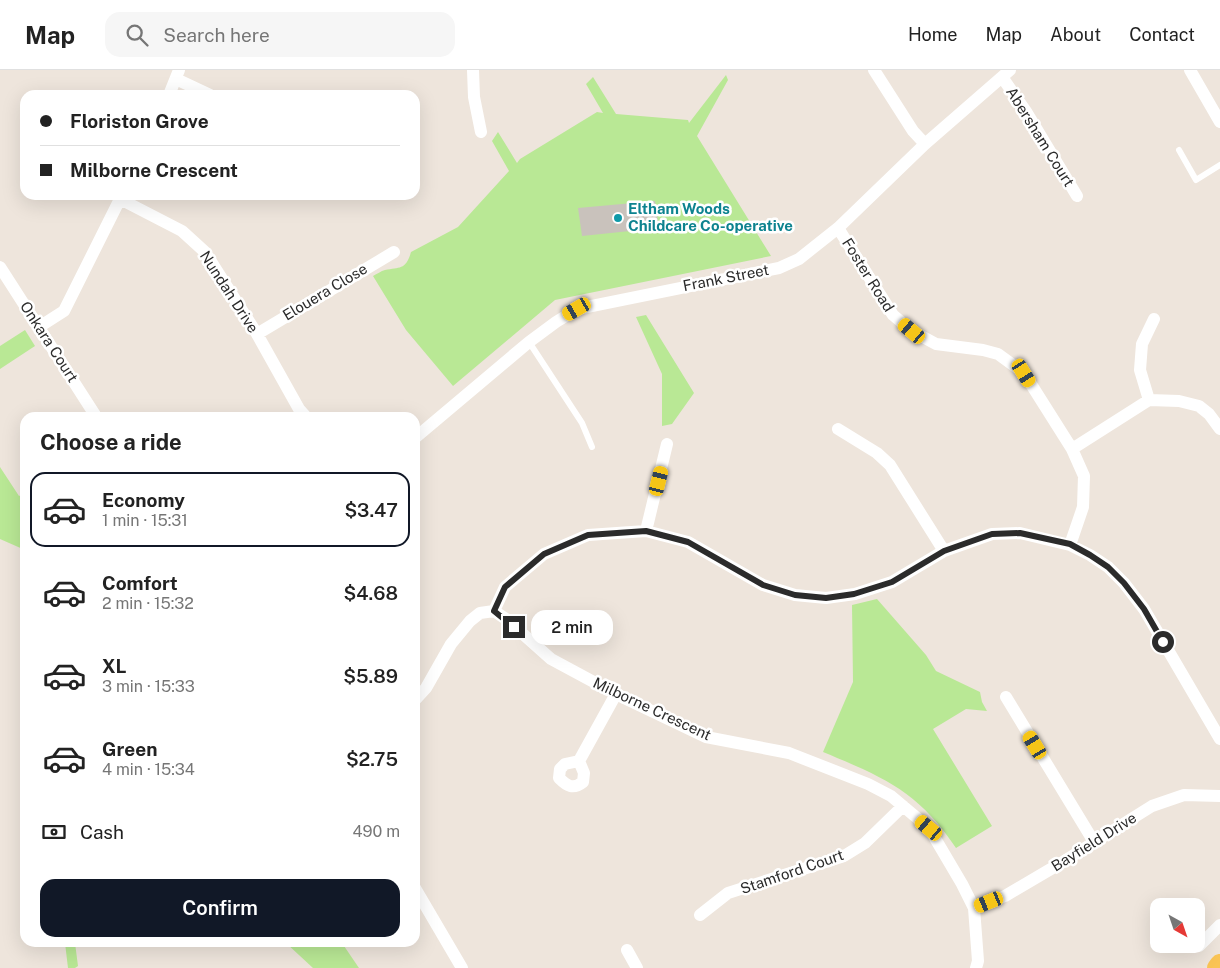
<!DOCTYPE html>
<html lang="en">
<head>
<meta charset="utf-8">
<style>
	body { margin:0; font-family:"Public Sans",sans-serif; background:#f6f6f6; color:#222; height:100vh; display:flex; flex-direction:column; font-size:19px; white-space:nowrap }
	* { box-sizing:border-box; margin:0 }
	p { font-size:16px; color:#767676 }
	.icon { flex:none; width:28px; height:28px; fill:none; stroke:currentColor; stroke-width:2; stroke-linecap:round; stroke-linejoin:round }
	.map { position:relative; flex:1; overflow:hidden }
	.side { position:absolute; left:20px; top:342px; width:400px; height:535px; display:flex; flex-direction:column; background:#fff; border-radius:15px; box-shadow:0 5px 20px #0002 }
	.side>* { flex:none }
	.guide { position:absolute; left:20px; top:20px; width:400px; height:110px; border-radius:15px; box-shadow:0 5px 20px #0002; display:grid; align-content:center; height:110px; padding:0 20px; background:#fff }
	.needle { width:32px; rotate:140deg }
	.fabs { position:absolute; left:1150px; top:828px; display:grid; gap:10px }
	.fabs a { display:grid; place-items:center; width:55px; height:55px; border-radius:10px; background:#fff; box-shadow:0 5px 20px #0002; font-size:25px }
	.end { position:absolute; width:22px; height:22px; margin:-11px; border:6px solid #2b2b2b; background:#fff; box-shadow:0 0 0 2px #fff }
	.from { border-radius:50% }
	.bubble { position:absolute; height:35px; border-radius:15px; background:#fff; box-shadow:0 5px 20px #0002; font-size:16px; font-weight:600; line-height:35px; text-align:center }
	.car { position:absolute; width:15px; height:30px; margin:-15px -8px; border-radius:6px; box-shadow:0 0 4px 1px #0007; background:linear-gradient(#f5c518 24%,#345 0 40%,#f5c518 0 76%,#345 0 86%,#f5c518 0) }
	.guide b { display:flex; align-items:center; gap:18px; height:48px; font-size:19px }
	.guide b+b { border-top:1px solid #e0e0e0 }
	.guide i { width:12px; height:12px; background:#222 }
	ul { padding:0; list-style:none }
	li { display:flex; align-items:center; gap:15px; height:75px; margin:0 10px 8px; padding:0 10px; border:2px solid transparent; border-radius:15px }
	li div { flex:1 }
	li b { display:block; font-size:19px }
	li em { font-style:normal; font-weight:600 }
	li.selected { border-color:#111827 }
	li>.icon { width:45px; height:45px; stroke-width:1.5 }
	h2 { padding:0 20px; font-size:22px; line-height:60px }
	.pay { display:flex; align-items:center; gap:12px; height:55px; padding:0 20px; font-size:19px }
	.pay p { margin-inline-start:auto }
	.primary-button { display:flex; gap:10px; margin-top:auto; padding:10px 20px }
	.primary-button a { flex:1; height:58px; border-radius:15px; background:#111827; color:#fff; font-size:20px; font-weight:600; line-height:58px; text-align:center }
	header { display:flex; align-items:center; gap:30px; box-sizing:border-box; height:70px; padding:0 25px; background:#fff; border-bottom:1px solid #e0e0e0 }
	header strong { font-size:24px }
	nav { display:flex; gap:28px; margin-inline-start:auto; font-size:18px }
	.search { width:350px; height:45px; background:#f6f6f6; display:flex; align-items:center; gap:12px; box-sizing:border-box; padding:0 18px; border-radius:15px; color:#767676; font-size:19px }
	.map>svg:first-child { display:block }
	.green { fill:#b9e895 }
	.building { fill:#c9c2bc }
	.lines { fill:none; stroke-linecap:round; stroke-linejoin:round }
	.lane { stroke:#fff; stroke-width:6 }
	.street { stroke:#fff; stroke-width:12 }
	.primary { stroke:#fac455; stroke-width:20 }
	.route { stroke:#2b2b2b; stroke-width:6 }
	.culture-dot { fill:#0f9aa8; stroke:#fff; stroke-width:2 }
	.labels { text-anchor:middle; stroke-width:5; stroke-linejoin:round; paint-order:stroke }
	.street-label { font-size:15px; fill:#2b2b2b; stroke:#fff }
	.culture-label { font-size:15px; font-weight:bold; fill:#0d838f; stroke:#fff; text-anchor:start }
</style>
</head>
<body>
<header>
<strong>Map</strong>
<div class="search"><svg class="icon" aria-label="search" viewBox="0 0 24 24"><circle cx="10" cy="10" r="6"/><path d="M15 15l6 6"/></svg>Search here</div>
<nav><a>Home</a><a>Map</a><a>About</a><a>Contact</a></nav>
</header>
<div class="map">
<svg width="1220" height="898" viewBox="0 0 1220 898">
	<rect width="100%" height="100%" fill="#eee5dc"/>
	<path class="green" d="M726 5 728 10 697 66 771 186 555 230 453 316 406 260 373 206C377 204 381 201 385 200 400 197 406 200 411 182L458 157 509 101 492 71 498 62 517 93 520 89 597 42 603 43 586 14 593 7 616 44 688 50 689 53Z
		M646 245 694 323 672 354 662 356V304L636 247Z
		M25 260 35 276 0 299V276Z
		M0 397 19 426 25 423V480L0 469Z
		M877 529 926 585 936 601 980 622 982 632 987 641 966 639 933 659 992 756 956 778C918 721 883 707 823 682L853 612 852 535Z
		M65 873H75L78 896 75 898H68Z
		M286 873H342L359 898H313Z"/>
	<path class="building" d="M655 131 659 158 582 166 578 138Z"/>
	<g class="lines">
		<path class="lane" d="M1179 80 1196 110 1220 95
			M529 272 582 353 592 377"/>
		<path class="street" d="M473 0 474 27 481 62
			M874 0 913 61 925 74
			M1190 0 1220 52
			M1002 7 1027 43 1077 126
			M176 9 210 25
			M169 25 179 0
			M120 129 182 161 205 182 257 264 299 339 307 348
			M838 158 893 245 912 261 936 274 983 280 998 284 1024 303 1072 379 1084 406 1083 437 1070 475
			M0 197 97 348
			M39 257 64 241 122 125
			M257 264 394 182
			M1149 330 1140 300 1142 274 1154 249
			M838 359 877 383 890 395 944 481
			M415 368 529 272 556 252 577 239 779 198 799 189 838 158 925 74 1010 0
			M1072 379 1149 330 1179 331 1199 336 1209 344 1220 359
			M646 461 667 374
			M494 541 505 517 544 484 588 465 646 461 688 472 763 515 795 525 826 528 855 524 892 512 944 481 992 464 1020 463 1070 475 1090 485 1108 497 1124 513 1144 539 1220 669
			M494 541 506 549 551 589 616 624 706 667 789 683 868 714 891 726 929 758 962 814 974 838 978 891 976 898
			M1006 627 1094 772
			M415 630 426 618 451 574 470 551 480 543 494 541
			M579 691 584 703 583 712C573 720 567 716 559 708L560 699 565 694Z
			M579 691 616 624
			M415 818 462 898
			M974 838 1005 826 1061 793 1152 736 1184 725 1220 726
			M700 845 728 823 844 786 865 773 903 736
			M1199 876 1220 855
			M627 880 637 898"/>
		<path class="primary" d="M1217 898 1220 894"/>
	</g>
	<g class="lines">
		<path class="route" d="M514 557 494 541 505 517 544 484 588 465 646 461 688 472 763 515 795 525 826 528 854 524 892 512 944 481 992 464 1020 463 1070 474 1090 485 1108 497 1124 513 1144 539 1163 572"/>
	</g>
	<circle class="culture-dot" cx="618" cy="148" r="5"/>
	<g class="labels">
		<g class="street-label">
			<text transform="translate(1040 67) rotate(58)" y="5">Abersham Court</text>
			<text transform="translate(868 205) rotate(58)" y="5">Foster Road</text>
			<text transform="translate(726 208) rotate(-11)" y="5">Frank Street</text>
			<text transform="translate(229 222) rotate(57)" y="5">Nundah Drive</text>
			<text transform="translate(325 222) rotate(-31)" y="5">Elouera Close</text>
			<text transform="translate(49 272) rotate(57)" y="5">Onkara Court</text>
			<text transform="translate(652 639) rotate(25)" y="5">Milborne Crescent</text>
			<text transform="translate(1094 772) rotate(-32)" y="5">Bayfield Drive</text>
			<text transform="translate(792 802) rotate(-19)" y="5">Stamford Court</text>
		</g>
		<g class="culture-label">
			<text x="628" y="144">Eltham Woods<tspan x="628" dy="17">Childcare Co-operative</tspan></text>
		</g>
	</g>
</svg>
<div class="fabs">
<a><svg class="needle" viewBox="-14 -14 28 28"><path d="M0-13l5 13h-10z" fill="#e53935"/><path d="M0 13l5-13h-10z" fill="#767676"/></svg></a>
</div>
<i class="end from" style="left:1163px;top:572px"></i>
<i class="end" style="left:514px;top:557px"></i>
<div class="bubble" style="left:531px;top:540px;width:82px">2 min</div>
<i class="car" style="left:577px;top:239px;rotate:240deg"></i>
<i class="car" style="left:912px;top:261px;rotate:310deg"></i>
<i class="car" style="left:1024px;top:303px;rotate:148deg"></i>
<i class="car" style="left:659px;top:411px;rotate:14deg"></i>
<i class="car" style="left:1035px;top:675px;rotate:329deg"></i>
<i class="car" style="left:929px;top:758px;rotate:310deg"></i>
<i class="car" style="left:989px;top:832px;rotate:248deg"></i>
<div class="guide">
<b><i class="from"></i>Floriston Grove</b>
<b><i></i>Milborne Crescent</b>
</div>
<section class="side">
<h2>Choose a ride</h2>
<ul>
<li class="selected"><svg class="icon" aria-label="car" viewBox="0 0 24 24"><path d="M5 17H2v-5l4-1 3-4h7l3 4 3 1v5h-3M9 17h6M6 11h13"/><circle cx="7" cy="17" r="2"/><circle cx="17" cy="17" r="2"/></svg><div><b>Economy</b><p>1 min · 15:31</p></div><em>$3.47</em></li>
<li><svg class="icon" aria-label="car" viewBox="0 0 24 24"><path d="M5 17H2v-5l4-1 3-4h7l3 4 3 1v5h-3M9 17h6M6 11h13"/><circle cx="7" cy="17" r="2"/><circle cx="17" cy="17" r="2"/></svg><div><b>Comfort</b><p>2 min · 15:32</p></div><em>$4.68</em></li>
<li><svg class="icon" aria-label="car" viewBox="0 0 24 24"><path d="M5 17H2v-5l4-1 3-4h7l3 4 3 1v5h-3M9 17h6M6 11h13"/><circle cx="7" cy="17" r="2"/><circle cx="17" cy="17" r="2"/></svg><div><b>XL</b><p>3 min · 15:33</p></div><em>$5.89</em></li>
<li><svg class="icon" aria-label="car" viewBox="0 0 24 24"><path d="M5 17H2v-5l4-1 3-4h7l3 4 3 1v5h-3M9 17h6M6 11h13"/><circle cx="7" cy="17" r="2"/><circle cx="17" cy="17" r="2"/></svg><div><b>Green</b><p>4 min · 15:34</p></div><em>$2.75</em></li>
</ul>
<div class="pay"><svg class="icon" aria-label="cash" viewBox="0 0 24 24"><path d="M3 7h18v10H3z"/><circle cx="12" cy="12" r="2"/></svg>Cash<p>490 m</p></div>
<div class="primary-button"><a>Confirm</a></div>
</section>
</div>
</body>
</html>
